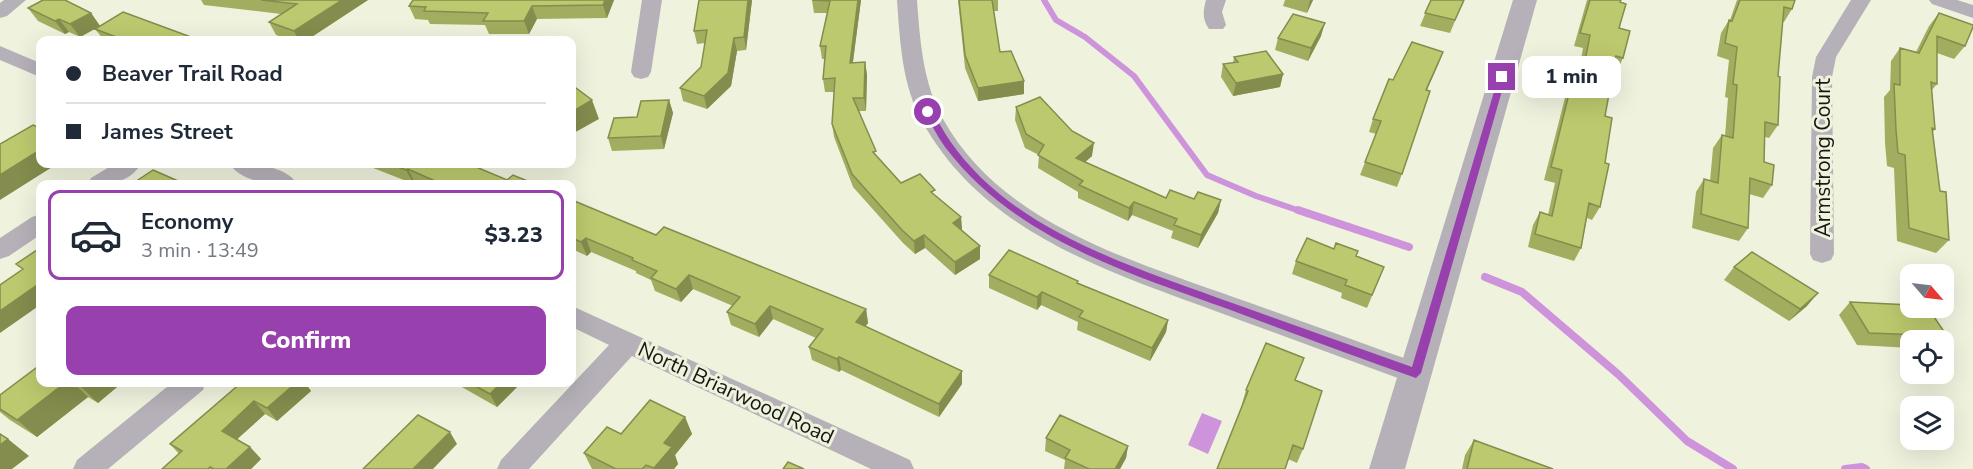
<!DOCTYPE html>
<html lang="en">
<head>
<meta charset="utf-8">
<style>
	body { margin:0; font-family:"Nunito Sans",sans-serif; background:#f6f6f7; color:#1f2937; height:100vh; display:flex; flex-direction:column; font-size:22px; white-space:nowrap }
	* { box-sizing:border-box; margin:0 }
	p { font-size:20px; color:#747a83 }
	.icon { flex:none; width:33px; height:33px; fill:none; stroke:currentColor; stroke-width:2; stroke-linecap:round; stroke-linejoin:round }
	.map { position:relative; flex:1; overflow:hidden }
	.drawer { position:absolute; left:36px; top:180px; width:540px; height:207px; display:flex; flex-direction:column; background:#fff; border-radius:12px; box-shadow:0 6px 24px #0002 }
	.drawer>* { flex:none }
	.guide { position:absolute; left:36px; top:36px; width:540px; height:132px; border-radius:12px; box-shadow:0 6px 24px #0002; display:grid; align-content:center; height:132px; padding:0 30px; background:#fff }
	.needle { width:39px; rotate:118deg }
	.fabs { position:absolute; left:1900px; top:264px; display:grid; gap:12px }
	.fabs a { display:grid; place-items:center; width:54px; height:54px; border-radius:12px; background:#fff; box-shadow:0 6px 24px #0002; font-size:30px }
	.end { position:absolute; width:27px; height:27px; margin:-14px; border:8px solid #9841ae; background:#fff; box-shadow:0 0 0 3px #fff }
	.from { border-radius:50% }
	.bubble { position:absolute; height:42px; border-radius:12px; background:#fff; box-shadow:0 6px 24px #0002; font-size:20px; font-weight:800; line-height:42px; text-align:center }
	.guide b { display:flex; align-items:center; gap:21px; height:57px; font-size:22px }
	.guide b+b { border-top:2px solid #e0e1e3 }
	.guide i { width:15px; height:15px; background:#1f2937 }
	ul { padding:10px 0 0; list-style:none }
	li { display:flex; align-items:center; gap:18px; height:90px; margin:0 12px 9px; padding:0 18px; border:3px solid transparent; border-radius:12px }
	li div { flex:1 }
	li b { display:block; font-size:22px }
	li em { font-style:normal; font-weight:800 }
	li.active { border-color:#9841ae }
	li>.icon { width:54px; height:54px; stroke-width:1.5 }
	.primary-button { display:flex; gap:12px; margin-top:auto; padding:12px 30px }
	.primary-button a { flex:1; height:69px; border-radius:12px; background:#9841ae; color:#fff; font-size:24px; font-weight:800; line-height:69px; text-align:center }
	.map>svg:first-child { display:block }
	.water { fill:#cd94dc }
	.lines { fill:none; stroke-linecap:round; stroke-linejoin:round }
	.stream-far1 { stroke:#cd94dc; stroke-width:6 }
	.stream { stroke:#cd94dc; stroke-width:8 }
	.minor { fill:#b6b0b8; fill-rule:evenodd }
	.tertiary { fill:#b6b0b8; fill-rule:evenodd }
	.wall { fill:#a3ad5f }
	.shaded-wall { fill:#848d4d }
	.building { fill:#bdc96e; stroke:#848d4d; stroke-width:1.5 }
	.route { fill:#9841ae }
	.labels { text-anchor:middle; stroke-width:6; stroke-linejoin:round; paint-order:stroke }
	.street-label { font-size:21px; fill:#171811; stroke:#eff3de }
</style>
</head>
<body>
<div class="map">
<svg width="1973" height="469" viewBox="0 0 1973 469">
	<rect width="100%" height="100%" fill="#eff3de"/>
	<path class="water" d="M1202 413 1222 421 1208 454 1188 445Z"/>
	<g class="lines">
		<path class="stream-far1" d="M1044 0 1056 20 1085 37 1134 76 1207 175 1256 196 1303 212"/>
		<path class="stream" d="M1298 210 1409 247
			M1485 277 1522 292 1619 375 1687 441 1733 469
			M1845 469 1862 467 1866 469"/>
		<path class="minor" d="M4 0H26L7 16 0 18V3Z
			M642 0H662L651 72 648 77 641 79 634 77 631 72Z
			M897 0H917C920 41 923 83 943 119 1001 224 1131 260 1236 298 1299 320 1361 343 1424 365L1428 373 1424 381 1415 384 1406 381C1343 358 1281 335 1218 312 1107 271 985 233 923 123 902 86 900 42 897 0Z
			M1206 0H1226L1222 12 1226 25 1223 29H1209C1202 19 1203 11 1206 0Z
			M1851 0H1871L1836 57 1832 77 1834 254 1831 260 1822 263 1813 260 1810 254 1812 77 1816 57Z
			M1929 0H1957L1973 5V18L1932 4Z
			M0 46 40 63V77L0 60Z
			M114 164H141C129 184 108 184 88 184L91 178Z
			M230 164C249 162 287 166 297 184 278 186 241 183 230 164Z
			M40 214V235L9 256 0 259V238L32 217Z
			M572 306 910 460 914 469H871L632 356 529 469H497L501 460 609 345 572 327Z
			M173 382H206L203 390 108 469H73L77 460Z"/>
		<path class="tertiary" d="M1513 0H1537L1405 469H1369Z"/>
	</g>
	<path class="wall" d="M201 0H368L307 40H291L276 35 269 22 281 14 204 5Z
		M413 0H614L607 18 537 19 529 34H489L485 25 430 24 428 20 415 19 409 6Z
		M752 0 746 50 737 51 731 86 707 109 683 101 680 88 701 67 705 43 697 44 694 31Z
		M812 0H861L853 62H865L867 75 866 111H859L876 156 901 183 935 195 961 217 962 230 980 246V259L955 275 925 248 915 254 903 243 853 187 834 137 832 124 834 92H825L823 79 825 59H822L820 46 827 13H814Z
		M958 0H998V11H994L1000 52 1024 94 978 101 965 68Z
		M1285 0H1313L1307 13 1283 6Z
		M1431 0H1464L1450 33 1420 26Z
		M1587 0H1621L1619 28 1623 58 1617 71 1613 70 1605 116V163L1600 207 1592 220 1587 218 1581 248 1574 261 1528 247 1533 225 1540 212 1548 215 1555 183 1544 180 1569 82 1575 69 1579 70 1583 48 1574 46Z
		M1737 0H1795L1792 9 1784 22H1783L1778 76V125L1769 138 1765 137 1764 162 1772 185 1763 198 1749 194 1748 228 1739 241 1692 228 1696 192 1704 179 1710 181 1713 148 1722 135 1725 136 1728 98 1725 97 1729 60 1717 56 1721 33 1729 20H1730Z
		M28 8 91 13 100 26 199 40H104L95 29 80 37 69 32 65 34 38 21Z
		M1939 13 1965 46 1954 59 1937 53V84L1931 91 1935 129 1933 132 1940 191 1949 240 1936 253 1897 241 1894 168 1887 166 1885 143 1884 97 1890 90 1891 61 1900 48 1916 52 1929 26Z
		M1321 36 1308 61 1275 50 1278 38Z
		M1443 52 1427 90 1402 174 1397 187 1360 175 1376 134 1369 132 1373 119 1393 80Z
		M1234 57 1283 74 1280 87 1233 96 1221 77 1223 64 1233 63Z
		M669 100 673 113 664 149 612 151 608 138 637 117Z
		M1016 107 1092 156 1085 162 1166 198 1221 200 1218 213 1198 248 1171 238 1173 231 1132 215 1128 221 1078 198V192L1038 168 1039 155 1025 148 1015 120Z
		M363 164H469L507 180 535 184H419L415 183 414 184Z
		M572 200 656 235 866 309 868 323 865 327 962 384 939 417 841 370 839 372 812 360 809 347 816 338 773 319 759 337 731 325 727 312 733 306 693 289 681 302 655 291 651 280 636 273V271L591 252 587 256 572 249Z
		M1356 256 1384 267 1367 308 1341 298 1342 293 1292 274 1296 261Z
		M1734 267 1807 306 1789 321 1724 280Z
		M989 275 1078 283 1168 320 1166 332 1150 361 1077 330 1078 322 1041 305 1037 310 989 288Z
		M1850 302 1947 336 1942 340H1911V348L1857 345 1839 315Z
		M1295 381 1303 449 1297 463 1288 459 1242 404 1246 390Z
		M40 382H123L98 403 88 397 37 437 10 420 0 412V395Z
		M242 382 311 391 277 421 265 414 237 439 250 447 261 459 251 469H162L179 454 170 444Z
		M453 382H522L497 407Z
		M685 417 692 434 675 455 678 464 674 469H592L584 453 621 434Z
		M1046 438 1128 446 1126 458 1120 469H1064L1065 460 1045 451Z
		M1474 440 1553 469H1462L1465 455Z"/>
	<path class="shaded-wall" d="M342 0H368L307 40H299L294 31Z
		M605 0H614L607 18 603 5Z
		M748 0H752L746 50 744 37Z
		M858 0H861L851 76 850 63Z
		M1310 0H1313L1307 13Z
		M532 6 537 19 529 34 524 21Z
		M91 13 100 26 80 37 70 24Z
		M59 19 69 32 65 34 55 21Z
		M1325 23 1321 36 1308 61 1311 48Z
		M734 38 737 51 731 86 707 109 704 96Z
		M1443 52 1438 65 1421 103 1426 90Z
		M865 62 867 75 866 111 864 98Z
		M1283 74 1280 87 1233 96 1236 83Z
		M1024 81V94L978 101V88Z
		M592 100 599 119 572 134V112Z
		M669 100 673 113 664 149 661 136Z
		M1094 143 1092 156 1075 171 1076 158Z
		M40 150V164H57L0 200V175Z
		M408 169 415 183 414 184 406 170Z
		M1221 200 1218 213 1198 248 1201 235Z
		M1134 202 1132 215 1128 221 1129 208Z
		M961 217 962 230 953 223Z
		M924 235 925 248 915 254 914 241Z
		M586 238 591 252 587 256 581 242Z
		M980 246V259L955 275V262Z
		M689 275 693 289 681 302 676 289Z
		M40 283V305L0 333V311Z
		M1042 292 1041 305 1037 310V297Z
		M1818 293 1807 306 1789 321 1800 309Z
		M770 306 773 319 759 337 755 324Z
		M866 309 868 323 858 336 856 322Z
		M1168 320 1166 332 1150 361 1152 348Z
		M839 357 841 370 839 372 837 359Z
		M962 371V384L939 417V404Z
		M66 382H73L88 397 37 437 17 420Z
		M83 382H123L98 403 79 385Z
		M297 382H305L311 391 277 421 267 408Z
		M502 382H522L497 407 490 394Z
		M254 401 265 414 233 443 222 431Z
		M685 417 692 434 675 455 678 464 674 469H654L664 443Z
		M450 432 457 444 433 469H413Z
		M8 439 29 456 12 469H0V445Z
		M1128 446 1126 458 1120 469H1115Z
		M250 447 261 459 251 469H226Z"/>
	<path class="building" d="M43 0H65L91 13 70 24 59 19 55 21 28 8Z
		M261 0H342L294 31 269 22 297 4Z
		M413 0H605L603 5 532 6 524 21H483L488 13 424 11 426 7 409 6Z
		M699 0H748L744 37 734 38 728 73 704 96 680 88 701 67 707 30 694 31Z
		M812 0H858L850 63 865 62 864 98H853L876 151 873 152 901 183 920 174 935 190 931 192 961 217 953 223 980 246 955 262 924 235 914 241 902 230 852 174 832 124 835 78 823 79 826 46H820L830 1Z
		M959 0H992L1000 52 1011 51 1024 81 978 88 965 55Z
		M1431 0H1464L1455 20 1425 13Z
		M1590 0H1621L1620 2 1626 4 1619 28 1630 31 1623 58 1616 56 1605 116 1612 118 1605 163 1609 164 1600 207 1589 203 1581 248 1535 234 1540 212 1552 216 1562 170 1551 167 1575 69 1583 71 1590 35 1580 33Z
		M1740 0H1795L1792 9 1784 7 1778 76 1780 77 1778 125 1765 122 1764 162 1774 165 1772 185 1750 178 1748 228 1701 214 1704 179 1718 183 1722 135 1733 138 1737 85 1733 84 1737 47 1725 43 1729 20 1732 21Z
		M123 12 199 40H124L95 29Z
		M1939 13 1973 25V27L1965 46 1937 36V84L1931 82 1935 129 1932 128 1940 191 1946 192 1949 240 1909 228 1905 155 1898 153 1896 130 1894 84 1900 85V48L1919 53Z
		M1293 14 1325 23 1311 48 1278 38Z
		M212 38 218 40H207Z
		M1412 42 1443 52 1426 90 1430 91 1402 174 1365 162 1381 121 1373 119 1389 79 1393 80Z
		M1266 51 1283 74 1236 83 1223 64 1238 62 1234 57Z
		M572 85 592 100 572 112Z
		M1040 97 1072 131 1094 143 1076 158 1166 198 1170 190 1194 199 1198 192 1221 200 1201 235 1174 225 1177 219 1134 202 1129 208 1079 185 1083 181 1038 155 1044 145 1026 134 1016 107Z
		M669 100 661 136 608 138 614 118 637 117 641 101Z
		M33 125 37 127 40 125V150L0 175V144Z
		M390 164H469L507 180 513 175 535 184H442L408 169 406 170Z
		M153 170 185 184H132Z
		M572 200 656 235 664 227 866 309 856 322 962 371 939 404 839 357 837 359 809 347 823 329 770 306 755 324 727 312 740 297 689 275 676 289 651 278 657 271 632 260 633 258 586 238 581 242 572 238Z
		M1307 238 1334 249 1336 243 1358 251 1356 256 1384 267 1372 295 1345 285 1347 280 1296 261Z
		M40 248V283L0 311V285L23 269 16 264Z
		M1009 250 1078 281 1077 283 1168 320 1152 348 1079 317 1083 311 1042 292 1037 297 989 275Z
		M1752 252 1818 293 1800 309 1734 267Z
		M1850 302 1911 305V308H1928L1947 336 1869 333Z
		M1266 343 1304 358 1295 380 1322 391 1303 449 1293 445 1285 469H1217L1248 391 1246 390Z
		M40 365V382H66L17 420 0 409V395Z
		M74 382H83L79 385Z
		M242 382H297L267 408 254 401 222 431 250 447 226 469H214L210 467 208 469H162L182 451 170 444Z
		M468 382H502L490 394Z
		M650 400 685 417 664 443 672 447 654 468 646 465 642 469H616L584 453 607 427 621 434Z
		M418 415 450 432 413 469H363Z
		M1060 415 1128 446 1115 469H1089L1065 458 1070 450 1046 438Z
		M0 434 8 439 0 445Z
		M1474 440 1553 469H1467Z
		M788 462 804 469H783Z"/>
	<path class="route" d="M1499 75 1506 77 1421 373 1416 378C1353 356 1290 332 1228 309 1125 272 1014 238 945 147 937 136 931 123 924 112L931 110C938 120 943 131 950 141 1011 229 1123 263 1218 298 1283 321 1347 344 1412 367Z"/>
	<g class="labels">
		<g class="street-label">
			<text transform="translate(1823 158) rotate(-90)" y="7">Armstrong Court</text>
			<text transform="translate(736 393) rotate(25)" y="7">North Briarwood Road</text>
		</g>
	</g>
</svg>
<div class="fabs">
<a><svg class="needle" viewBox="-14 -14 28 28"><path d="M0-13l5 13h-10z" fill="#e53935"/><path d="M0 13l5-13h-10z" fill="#747a83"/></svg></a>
<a><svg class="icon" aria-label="locate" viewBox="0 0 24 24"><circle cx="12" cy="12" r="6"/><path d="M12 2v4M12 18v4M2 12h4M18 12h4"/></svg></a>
<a><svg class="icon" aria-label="layers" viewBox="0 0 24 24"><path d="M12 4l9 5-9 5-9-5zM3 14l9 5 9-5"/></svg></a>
</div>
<i class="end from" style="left:928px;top:112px"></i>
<i class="end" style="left:1502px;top:77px"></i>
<div class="bubble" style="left:1522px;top:56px;width:99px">1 min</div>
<div class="guide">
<b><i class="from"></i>Beaver Trail Road</b>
<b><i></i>James Street</b>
</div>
<section class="drawer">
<ul>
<li class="active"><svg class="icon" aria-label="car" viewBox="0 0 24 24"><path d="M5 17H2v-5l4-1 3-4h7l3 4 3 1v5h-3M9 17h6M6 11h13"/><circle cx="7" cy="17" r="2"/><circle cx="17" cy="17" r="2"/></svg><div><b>Economy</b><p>3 min · 13:49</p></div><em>$3.23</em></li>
</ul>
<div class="primary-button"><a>Confirm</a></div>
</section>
</div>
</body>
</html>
